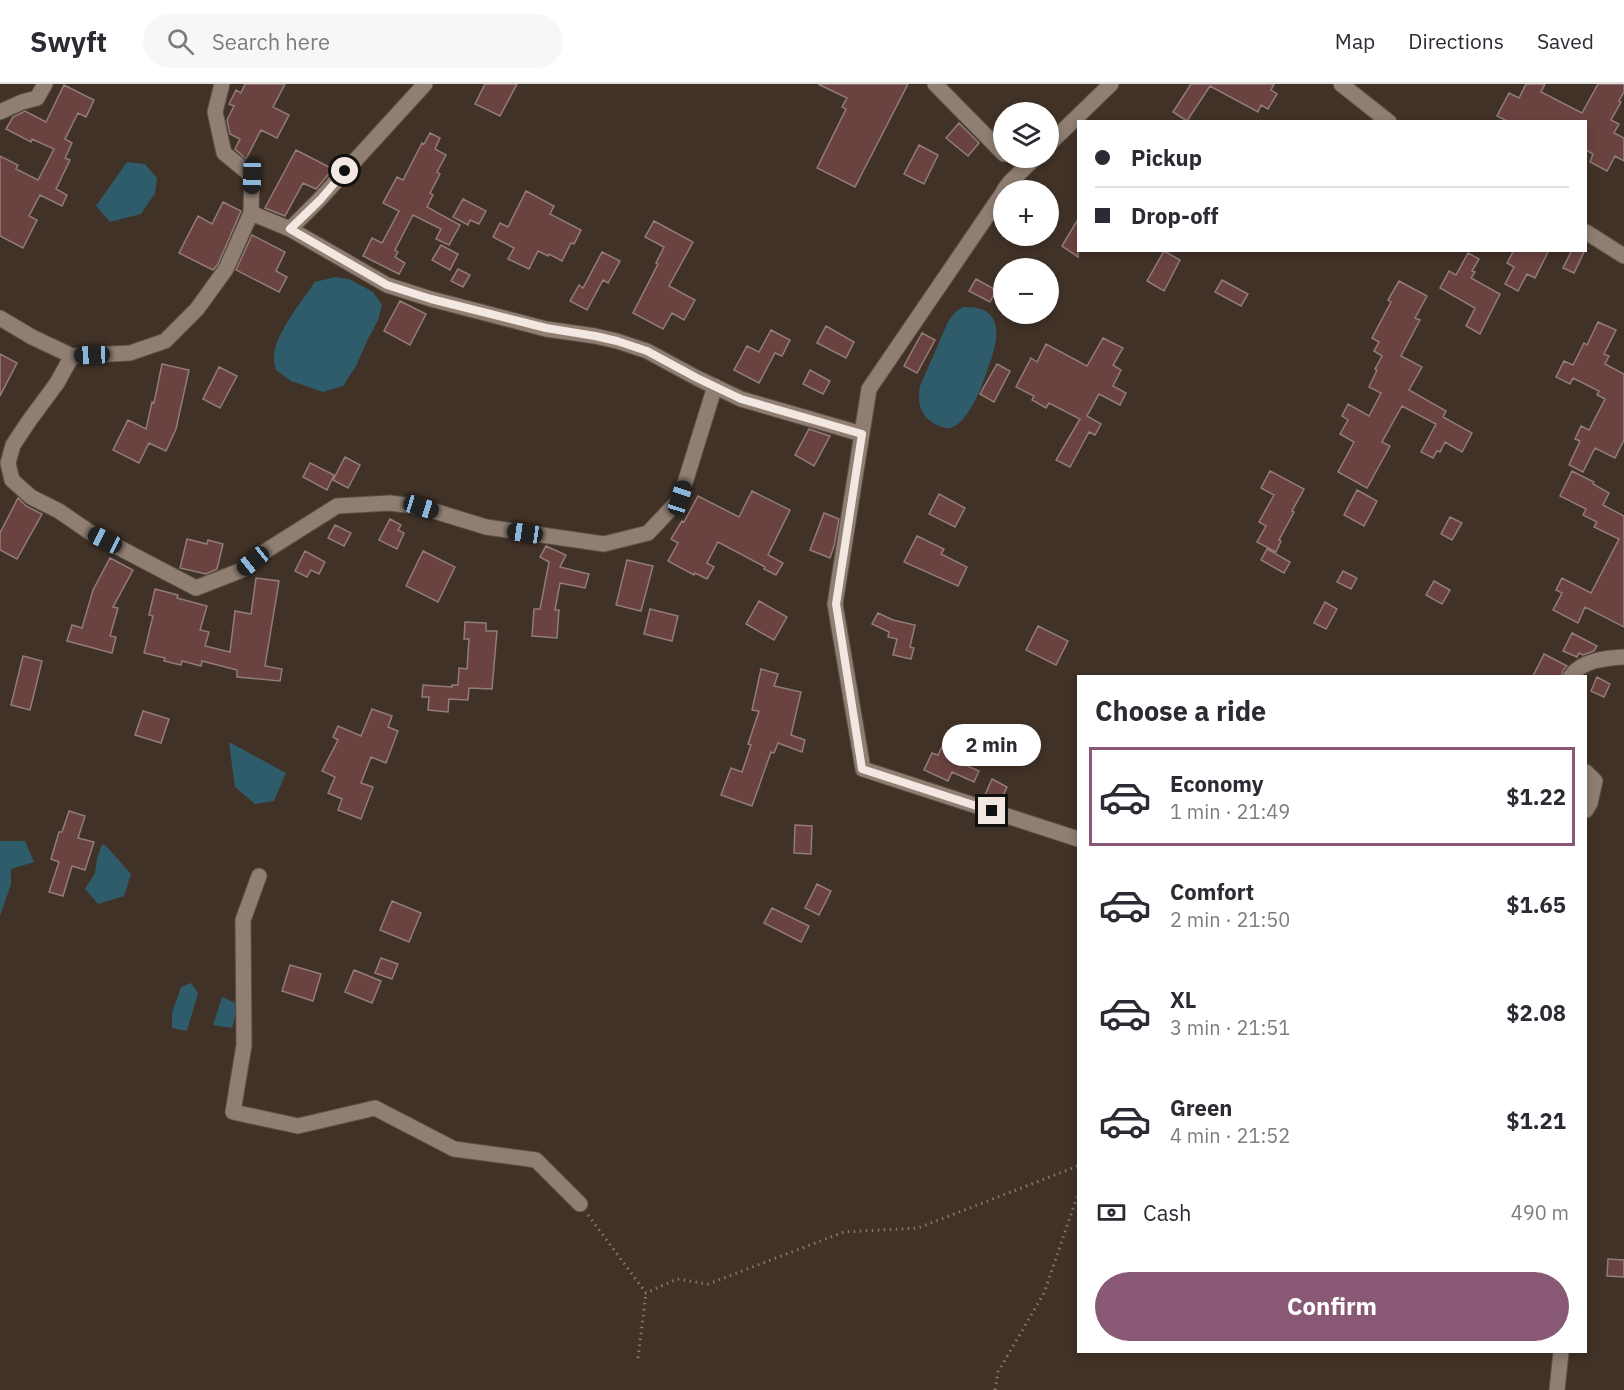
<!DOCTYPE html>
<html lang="en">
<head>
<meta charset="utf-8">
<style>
	body { margin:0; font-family:"IBM Plex Sans",sans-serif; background:#f7f7f7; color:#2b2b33; height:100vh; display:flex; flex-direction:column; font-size:22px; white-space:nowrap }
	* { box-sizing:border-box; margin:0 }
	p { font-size:20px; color:#7c7c81 }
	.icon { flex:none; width:33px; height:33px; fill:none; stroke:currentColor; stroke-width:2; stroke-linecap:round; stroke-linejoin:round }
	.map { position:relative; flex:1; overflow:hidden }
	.drawer { position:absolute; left:1077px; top:591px; width:510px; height:678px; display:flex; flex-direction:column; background:#fff; border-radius:0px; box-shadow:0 3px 9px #0003 }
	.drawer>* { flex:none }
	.banner { position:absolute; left:1077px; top:36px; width:510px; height:132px; border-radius:0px; box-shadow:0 3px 9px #0003; display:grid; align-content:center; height:132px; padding:0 18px; background:#fff }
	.fabs { position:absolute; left:993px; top:18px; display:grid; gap:12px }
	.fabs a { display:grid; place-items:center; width:66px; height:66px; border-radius:50%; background:#fff; box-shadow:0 3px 9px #0003; font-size:30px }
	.end { position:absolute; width:27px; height:27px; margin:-14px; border:8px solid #f2e8e1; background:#111; box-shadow:0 0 0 3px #111 }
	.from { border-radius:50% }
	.bubble { position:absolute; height:42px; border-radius:21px; background:#fff; box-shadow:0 3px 9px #0003; font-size:20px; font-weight:800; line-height:42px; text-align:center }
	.car { position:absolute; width:18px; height:36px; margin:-18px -9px; border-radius:8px; box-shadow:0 0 4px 2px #0007; background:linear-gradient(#222 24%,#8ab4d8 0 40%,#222 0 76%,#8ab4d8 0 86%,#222 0) }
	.banner b { display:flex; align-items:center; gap:21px; height:57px; font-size:22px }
	.banner b+b { border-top:2px solid #e1e1e2 }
	.banner i { width:15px; height:15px; background:#2b2b33 }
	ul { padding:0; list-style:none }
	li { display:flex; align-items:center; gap:18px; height:99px; margin:0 12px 9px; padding:0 6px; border:3px solid transparent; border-radius:0px }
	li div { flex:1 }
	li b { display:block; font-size:22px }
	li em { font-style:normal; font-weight:800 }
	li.active { border-color:#895874 }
	li>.icon { width:54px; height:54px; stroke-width:1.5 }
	h2 { padding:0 18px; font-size:27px; line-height:72px }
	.pay { display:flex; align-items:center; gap:15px; height:66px; padding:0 18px; font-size:22px }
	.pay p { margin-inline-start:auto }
	.cta { display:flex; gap:12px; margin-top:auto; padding:12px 18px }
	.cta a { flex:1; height:69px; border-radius:36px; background:#895874; color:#fff; font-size:24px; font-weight:800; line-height:69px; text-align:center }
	header { display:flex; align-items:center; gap:36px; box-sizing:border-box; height:84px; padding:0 30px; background:#fff; border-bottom:2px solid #e1e1e2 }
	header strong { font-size:28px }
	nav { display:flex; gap:33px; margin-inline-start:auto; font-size:21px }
	.search { width:420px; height:54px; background:#f7f7f7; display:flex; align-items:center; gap:15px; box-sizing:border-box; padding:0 21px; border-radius:33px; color:#7c7c81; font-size:22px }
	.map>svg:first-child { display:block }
	.water { fill:#2f5c6a }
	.building { fill:#6a4340; stroke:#927b79; stroke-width:1.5 }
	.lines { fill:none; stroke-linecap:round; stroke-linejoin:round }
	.minor-casing { stroke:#5c5046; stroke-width:17 }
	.path { stroke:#85786f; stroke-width:3; stroke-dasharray:1.5 4.5; stroke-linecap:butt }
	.minor { stroke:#8f7e71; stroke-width:15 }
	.route { stroke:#f2e8e1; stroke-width:8 }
</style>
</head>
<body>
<header>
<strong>Swyft</strong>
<div class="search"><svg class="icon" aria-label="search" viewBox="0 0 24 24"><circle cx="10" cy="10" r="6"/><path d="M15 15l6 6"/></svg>Search here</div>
<nav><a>Map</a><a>Directions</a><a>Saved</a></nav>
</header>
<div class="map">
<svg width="1624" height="1306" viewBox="0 0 1624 1306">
	<rect width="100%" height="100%" fill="#413227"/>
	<path class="water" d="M127 78 145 80 157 94 155 109 141 130 110 138 96 122Z
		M335 193 349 195 373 208 382 221 378 236 367 257 356 282 343 302 323 308 291 297 276 286C275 282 273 277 274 272 274 252 303 215 315 198Z
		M963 223C1008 221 998 259 987 287 982 302 968 340 950 344 943 345 934 340 929 336 918 326 918 315 920 302L948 238 955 228Z
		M229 658 286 689 274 717 255 720 235 703Z
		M0 757H25L34 778 11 785V800L0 832Z
		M102 760 106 762 131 790 124 812 98 820 85 805 95 789 97 774Z
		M191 899 198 909 187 947 172 944V929L181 903Z
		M222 913 238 920 232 944 213 941Z"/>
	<path class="building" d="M245 0H285L273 23 289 31 277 54 261 46 246 75 235 65 240 55 230 50 227 36 234 22 229 20 236 6 241 9Z
		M485 0H517L500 32 475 20Z
		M818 0H908L855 103 817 84 846 25 842 23 847 14Z
		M1191 0H1274L1271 6 1277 10 1268 25 1261 21 1258 28 1210 2 1187 37 1173 28Z
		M1526 0H1545L1541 8 1582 29 1598 0H1624V8L1619 17 1621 18 1611 36 1619 40 1614 49 1624 54V77L1615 72 1607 87 1590 78 1593 70 1586 66V38H1509L1497 32 1509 9 1519 14Z
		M64 1 94 16 86 33 78 29 65 55 72 59 65 74 70 76 56 105 67 111 62 122 40 111 29 132 37 136 23 164 0 152V72L18 81 16 85 38 96 54 65 32 55 31 58 6 45 13 33 25 27 46 38Z
		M959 39 979 59 968 72 946 54Z
		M430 49 440 54 435 65 446 71 437 88 440 90 430 109 433 111 427 123 460 141 449 161 436 155 441 145 413 131 395 166 398 168 395 173 405 179 399 190 363 172 372 154 382 159 399 127 383 119 397 93 403 96 422 59 424 60Z
		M919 61 938 71 924 100 904 90Z
		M296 66 333 85 316 105 303 99 285 132 265 124Z
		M526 107 554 122 550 130 581 146 574 160 571 159 562 177 549 170 548 172 538 167 529 185 508 175 514 164 493 153 500 139 508 143Z
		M463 115 486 127 479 140 470 136 468 141 453 133Z
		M223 118 241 127 218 180 213 186 179 169 198 132 212 140Z
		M1078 135V173L1062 162Z
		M654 137 693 158 669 202 695 216 684 236 672 229 663 245 633 229 658 180 656 179 664 163 645 153Z
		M252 151 285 168 276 187 287 193 279 208 236 186Z
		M441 161 458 170 450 186 432 176Z
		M1514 166H1549L1535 194 1527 190 1518 207 1505 200 1514 183 1507 179Z
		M1572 166H1585L1574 189 1563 184Z
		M1164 167 1180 176 1164 207 1147 197Z
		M602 168 620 177 608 199 603 196 587 226 570 217 579 201 583 204Z
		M1468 169 1479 175 1472 187 1475 188 1471 194 1500 210 1480 250 1466 242 1475 224 1440 204 1449 187 1456 191Z
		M458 185 470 191 463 203 451 197Z
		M976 195 996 206 990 218 969 207Z
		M1222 196 1248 210 1241 222 1215 208Z
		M1399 197 1427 212 1415 234 1420 236 1401 272 1422 283 1409 306 1446 327 1443 333 1472 349 1462 368 1445 358 1440 368 1437 367 1433 374 1421 368 1436 340 1402 322 1382 358 1390 362 1367 404 1338 388 1354 358 1340 350 1348 336 1342 332 1348 320 1369 332 1381 309 1369 303 1377 286 1375 285 1382 272 1374 267 1379 258 1372 254 1391 218 1388 216Z
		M400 217 426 230 410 261 384 247Z
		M1598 238 1616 246 1604 270 1609 272 1605 280 1624 290V356L1615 374 1595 364 1583 388 1569 381 1580 357 1575 355 1581 342 1589 346 1605 315 1597 311 1599 307 1573 294 1570 300 1556 293 1564 277 1573 281 1584 259 1587 261Z
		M826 242 854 258 846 274 817 259Z
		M771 246 790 256 782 272 775 269 759 299 734 286 747 262 759 268Z
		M922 249 935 256 917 289 904 282Z
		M1103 254 1123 264 1113 281 1121 286 1113 302 1126 309 1120 321 1099 310 1087 332 1101 340 1095 351 1089 348 1070 383 1056 376 1080 335 1049 319 1046 324 1032 316 1034 312 1016 303 1031 274 1037 278 1046 260 1087 282Z
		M0 270 17 279 0 312Z
		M162 280 189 286 176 345 166 367 149 359 139 379 113 366 128 336 146 345 152 318 154 319Z
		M997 280 1010 287 994 318 980 310Z
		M219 283 237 292 220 324 203 315Z
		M810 286 830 297 823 310 803 300Z
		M809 345 830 352 814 382 795 371Z
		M345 373 360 381 348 404 333 396Z
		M310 379 334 391 327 406 303 393Z
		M1270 387 1304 405 1292 427 1294 428 1279 456 1281 457 1276 468 1257 458 1266 442 1259 438 1274 411 1261 404Z
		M1572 387 1594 398 1593 400 1609 409 1603 421 1624 432V543L1585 523 1578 539 1553 526 1562 509 1556 506 1562 494 1591 509 1619 455 1594 443 1597 438 1583 431 1586 425 1560 412Z
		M1357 406 1377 417 1364 442 1344 431Z
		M752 407 790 426 768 471 783 479 776 491 764 485 765 483 718 458 707 479 714 483 707 495 695 489 694 491 668 477 678 459 671 455 682 437 684 438 698 412 739 433Z
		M939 410 965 424 955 443 929 430Z
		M18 414 26 422 42 430 17 475 0 466V449Z
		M824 429 839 435 834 462 830 474 810 466Z
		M1450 433 1462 439 1452 456 1441 450Z
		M390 435 401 441 398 446 404 449 397 465 379 456Z
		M335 441 351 449 344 462 328 454Z
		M917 452 944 465 941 470 967 483 958 502 904 478Z
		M187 455 207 460 208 456 223 460 217 485 206 490 180 484Z
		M546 462 566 471 560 483 589 490 585 504 560 499 555 526H559L557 554 532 552 534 525H540L549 478 540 473Z
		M1267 465 1290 478 1284 489 1261 476Z
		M305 467 325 478 319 490 311 486 307 493 295 487Z
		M423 467 455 483 438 518 406 502Z
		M110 474 133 486 113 523 118 524 110 552 116 553 112 569 67 557 72 541 82 544 93 506Z
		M627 476 653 482 641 527 616 521Z
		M1343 487 1357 494 1351 505 1337 498Z
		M256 494 279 497 265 582 282 585 280 597 237 593V586L202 577 201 582 182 577 181 581 164 577 165 574 144 569 153 532 149 531 155 505 178 511 177 514 207 522 200 546 209 548 205 562 230 568 235 527 251 530Z
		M1434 497 1450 506 1442 520 1426 511Z
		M759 517 787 533 774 556 746 540Z
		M1325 518 1337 525 1326 545 1314 539Z
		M650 525 678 532 672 557 644 550Z
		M878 529 893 536 915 541 910 563 914 564 911 575 893 571 897 555 888 553 889 548 872 540Z
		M465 538 486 539V547H497L492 605 469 604 468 616 449 615 448 628 428 626 429 613H422L423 601 452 603V601H458L459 584 467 585 469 555H464Z
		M1038 542 1068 557 1056 581 1026 566Z
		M1572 549 1597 562 1594 567 1583 571 1579 569 1577 573 1563 567Z
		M1544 570 1567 582 1563 586 1562 592H1533Z
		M23 572 42 577 30 626 11 621Z
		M761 585 778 590 774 602 801 608 791 651 805 656 802 668 778 659 774 669 771 668 752 722 721 711 731 684 742 688 751 661 748 660 759 627 752 626Z
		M1597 593 1610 600 1604 613 1591 607Z
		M372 625 392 632 388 643 398 647 386 679 371 673 361 699 373 703 361 735 338 726 342 715 328 709 335 693 322 687 338 656 333 653 338 642 361 652Z
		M143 627 169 635 161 659 135 651Z
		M948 650 968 660 958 678 979 687 974 698 952 688 948 697 924 686 932 669 938 671Z
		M992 695 1007 703 1000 718 985 711Z
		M69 727 85 732 78 754 94 758 85 786 72 782 63 812 49 808 59 778 51 775 59 748H62Z
		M795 741 812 742 811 770 794 769Z
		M817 800 831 807 819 831 805 824Z
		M392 817 421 829 409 858 380 846Z
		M772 824 809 842 801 858 764 839Z
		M381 874 398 880 392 895 375 889Z
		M290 881 321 890 313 917 282 907Z
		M354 886 381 897 372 919 345 908Z
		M1608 1175 1624 1176V1193L1607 1192Z"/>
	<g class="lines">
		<defs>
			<path id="minor" d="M222 0 215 28 224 69 252 92 251 129
				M935 0 1004 70
				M1341 0 1389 38
				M0 28 22 18 37 14 45 0
				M1048 61 1111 0
				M1004 106 1010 98 1035 74
				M1004 107 869 305 835 520 863 685 1078 755
				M290 145 319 116 425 0
				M1586 148 1624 172
				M0 234 32 253 72 272 130 269 165 257 197 225 226 185 251 129 290 145 387 201 431 215 546 245 595 252 617 257 647 267 697 294 741 315 862 350
				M72 272 57 299 29 337 13 361 8 379 12 396 31 413 59 427 91 449 196 504 242 486 264 468 337 422 390 419 421 423 486 443 604 460 648 449 680 415 715 302
				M1571 592C1582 576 1606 574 1624 573
				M1586 688 1595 697 1590 719 1586 726
				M259 792 243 836 244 961 233 1028 298 1042 375 1024 454 1065 536 1076 580 1120
				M1557 1306 1561 1268"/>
		</defs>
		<use href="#minor" class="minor-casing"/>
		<path class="path" d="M588 1131 646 1209 677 1195 708 1200 844 1148 918 1144 1078 1082
			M638 1274 646 1209
			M995 1306 998 1288 1044 1209 1078 1110"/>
		<use href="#minor" class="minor"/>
	</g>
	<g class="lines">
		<path class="route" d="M345 87 320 116 290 145 387 201 431 215 546 244 595 252 617 257 647 267 697 294 741 315 862 350 836 520 862 685 992 727"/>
	</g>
</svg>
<div class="fabs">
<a><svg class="icon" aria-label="layers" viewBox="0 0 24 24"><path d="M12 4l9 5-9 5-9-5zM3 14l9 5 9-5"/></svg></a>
<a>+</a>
<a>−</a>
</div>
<i class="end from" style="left:345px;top:87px"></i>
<i class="end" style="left:992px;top:727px"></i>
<div class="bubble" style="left:942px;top:640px;width:99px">2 min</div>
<i class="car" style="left:252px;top:92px;rotate:181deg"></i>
<i class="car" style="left:92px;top:271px;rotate:268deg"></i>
<i class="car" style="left:680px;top:414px;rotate:18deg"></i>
<i class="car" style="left:421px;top:423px;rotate:107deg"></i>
<i class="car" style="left:525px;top:449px;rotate:278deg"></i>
<i class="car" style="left:105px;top:456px;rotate:297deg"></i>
<i class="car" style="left:253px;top:477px;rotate:231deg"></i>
<div class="banner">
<b><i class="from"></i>Pickup</b>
<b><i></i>Drop-off</b>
</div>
<section class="drawer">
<h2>Choose a ride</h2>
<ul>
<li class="active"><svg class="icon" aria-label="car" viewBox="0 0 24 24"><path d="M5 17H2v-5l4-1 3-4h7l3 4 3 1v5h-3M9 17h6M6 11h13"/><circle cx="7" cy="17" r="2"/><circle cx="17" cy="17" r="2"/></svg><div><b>Economy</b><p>1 min · 21:49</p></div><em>$1.22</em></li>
<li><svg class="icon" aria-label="car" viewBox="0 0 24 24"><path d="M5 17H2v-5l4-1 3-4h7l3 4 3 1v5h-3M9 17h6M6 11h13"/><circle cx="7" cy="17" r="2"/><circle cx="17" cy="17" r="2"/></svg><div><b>Comfort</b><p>2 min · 21:50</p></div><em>$1.65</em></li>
<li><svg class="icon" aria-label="car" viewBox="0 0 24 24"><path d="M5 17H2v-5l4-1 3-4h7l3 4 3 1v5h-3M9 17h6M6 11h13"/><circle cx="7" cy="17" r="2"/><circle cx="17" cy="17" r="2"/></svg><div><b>XL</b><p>3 min · 21:51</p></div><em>$2.08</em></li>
<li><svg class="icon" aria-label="car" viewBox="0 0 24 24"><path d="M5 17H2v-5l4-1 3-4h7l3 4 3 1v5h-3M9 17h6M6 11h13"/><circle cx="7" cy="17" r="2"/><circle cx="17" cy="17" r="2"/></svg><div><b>Green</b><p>4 min · 21:52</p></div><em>$1.21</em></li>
</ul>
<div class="pay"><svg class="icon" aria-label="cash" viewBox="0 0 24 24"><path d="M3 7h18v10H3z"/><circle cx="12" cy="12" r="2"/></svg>Cash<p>490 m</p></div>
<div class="cta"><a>Confirm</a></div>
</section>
</div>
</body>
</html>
